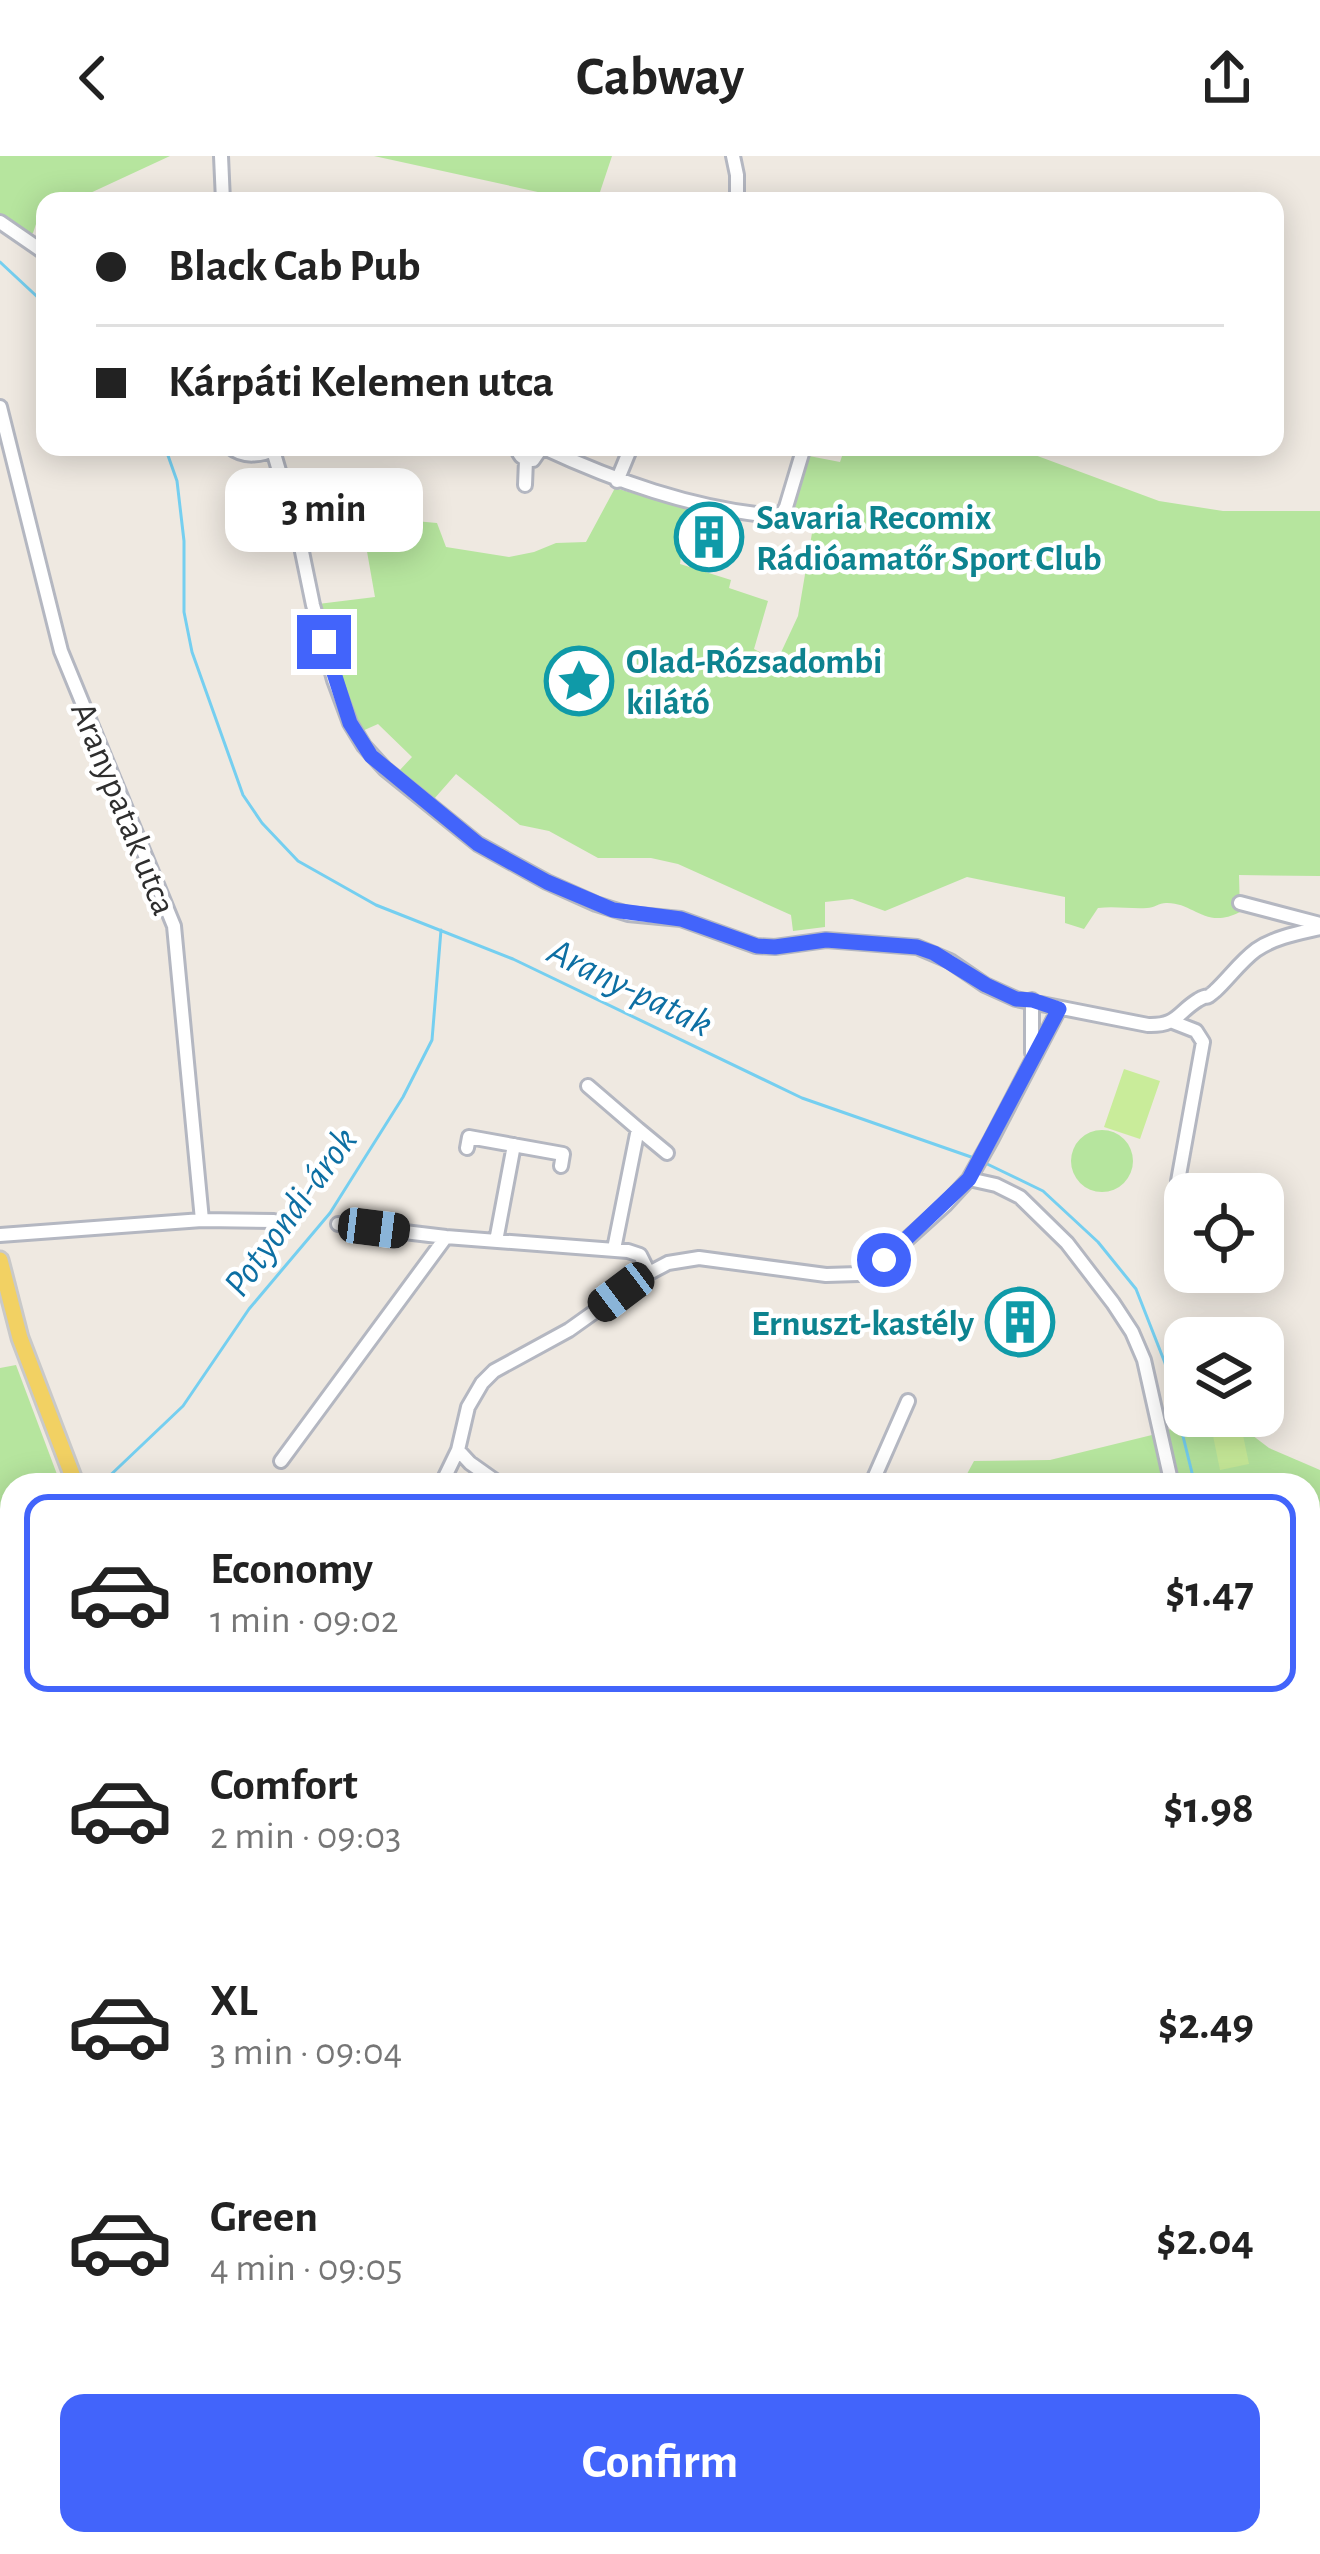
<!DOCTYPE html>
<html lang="en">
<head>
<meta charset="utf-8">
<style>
	body { margin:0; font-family:"Alegreya Sans",sans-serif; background:#f6f6f6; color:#222; height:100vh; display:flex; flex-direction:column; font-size:45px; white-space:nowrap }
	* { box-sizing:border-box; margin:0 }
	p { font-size:39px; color:#767676 }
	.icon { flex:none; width:66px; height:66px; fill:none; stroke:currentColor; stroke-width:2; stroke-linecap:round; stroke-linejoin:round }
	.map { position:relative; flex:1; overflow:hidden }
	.panel { position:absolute; left:0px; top:1317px; width:1320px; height:1083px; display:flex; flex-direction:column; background:#fff; border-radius:36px 36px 0 0; box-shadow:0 6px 30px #0003 }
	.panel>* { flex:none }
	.top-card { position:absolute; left:36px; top:36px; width:1248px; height:264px; border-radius:24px; box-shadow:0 6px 30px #0003; display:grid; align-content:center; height:264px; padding:0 60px; background:#fff }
	.tools { position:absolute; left:1164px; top:1017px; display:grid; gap:24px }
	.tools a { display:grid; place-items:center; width:120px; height:120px; border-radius:24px; background:#fff; box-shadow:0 6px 30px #0003; font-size:60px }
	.end { position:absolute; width:54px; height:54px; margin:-27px; border:15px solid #4264fb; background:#fff; box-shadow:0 0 0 6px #fff }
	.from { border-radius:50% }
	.bubble { position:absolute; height:84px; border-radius:24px; background:#fff; box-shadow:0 6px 30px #0003; font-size:39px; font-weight:600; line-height:84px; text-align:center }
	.car { position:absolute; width:36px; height:72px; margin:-36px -18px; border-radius:15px; box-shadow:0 0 9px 3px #0007; background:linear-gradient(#222 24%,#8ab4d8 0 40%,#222 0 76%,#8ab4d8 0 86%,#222 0) }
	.top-card b { display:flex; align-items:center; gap:42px; height:114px; font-size:45px }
	.top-card b+b { border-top:3px solid #e0e0e0 }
	.top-card i { width:30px; height:30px; background:#222 }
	ul { padding:21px 0 0; list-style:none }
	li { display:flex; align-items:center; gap:36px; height:198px; margin:0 24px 18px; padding:0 36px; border:6px solid transparent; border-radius:24px }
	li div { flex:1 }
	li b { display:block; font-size:45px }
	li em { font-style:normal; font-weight:600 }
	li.active { border-color:#4264fb }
	li>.icon { width:108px; height:108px; stroke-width:1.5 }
	.primary-button { display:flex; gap:24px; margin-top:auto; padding:24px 60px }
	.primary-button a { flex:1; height:138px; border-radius:24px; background:#4264fb; color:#fff; font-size:48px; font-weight:600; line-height:138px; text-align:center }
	header { display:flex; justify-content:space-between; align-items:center; height:156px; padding:0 60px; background:#fff; font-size:54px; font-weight:600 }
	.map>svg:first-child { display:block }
	.green { fill:#b6e59e }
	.pitch { fill:#c9ec9a }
	.water { fill:#75cff0 }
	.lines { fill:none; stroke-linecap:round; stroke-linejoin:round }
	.stream { stroke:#75cff0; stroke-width:3 }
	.minor-casing { stroke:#b4b7c1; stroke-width:18 }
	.major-casing { stroke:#c9c9c9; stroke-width:21 }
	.minor { stroke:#fff; stroke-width:12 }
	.major { stroke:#f2d163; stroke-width:15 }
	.route { stroke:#4264fb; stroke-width:15 }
	.labels { text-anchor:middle; stroke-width:9; stroke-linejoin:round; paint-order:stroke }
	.culture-label { font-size:36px; font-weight:bold; fill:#0d838f; stroke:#fff; text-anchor:start }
	.street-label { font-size:36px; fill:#2e2e2e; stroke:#fff }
	.water-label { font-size:39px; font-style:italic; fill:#0d6fa3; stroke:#fff }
</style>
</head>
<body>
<header><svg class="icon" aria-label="back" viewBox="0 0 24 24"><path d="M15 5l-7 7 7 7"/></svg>Cabway<svg class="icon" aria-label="share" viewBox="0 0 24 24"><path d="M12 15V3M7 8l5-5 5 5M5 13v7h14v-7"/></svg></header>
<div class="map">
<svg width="1320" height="2398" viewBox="0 0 1320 2398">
	<rect width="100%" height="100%" fill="#efe9e1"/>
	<path class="green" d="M0 0H170L73 45H45V58L38 62 33 77 26 79 0 60Z
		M374 0H612L597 45H579Z
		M845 291H1013L1159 345 1223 355H1320V720L1239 719 1240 756C1205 774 1194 746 1166 747 1159 747 1154 752 1147 752 1131 753 1115 750 1098 752L1084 773 1065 767V741L967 721 885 755 852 743 825 746V771L793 775 791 759 678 708 651 702H598L549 675 520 669 456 618 434 643 399 615 412 601 378 568 360 576 338 525 318 448 375 441 359 350 367 324 408 332 415 365 437 367 446 391 509 401 534 396 556 387 586 386 615 332 688 353 680 408 731 424 729 432 768 445 754 493 777 505 798 460 813 371 818 359 794 354 809 300 840 306Z
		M1071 1005a31 31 0 1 1 62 0a31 31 0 1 1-62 0Z
		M16 1209 61 1329H12V1689L0 1680V1212Z
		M1209 1260H1227L1269 1292 1320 1314V1624L1308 1617V1329H961L974 1305 1050 1304 1156 1278Z
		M12 1778V1900L0 1909V1790Z
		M0 2105 12 2108V2388H566L564 2398H0Z
		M1167 2388H1269L1294 2398H1185Z"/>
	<path class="pitch" d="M1124 913 1160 925 1140 983 1104 971Z
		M1209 1260H1239L1249 1308 1220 1314Z
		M1320 1367V1521L1308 1523V1369Z"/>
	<path class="water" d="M0 1680 12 1689V1778L0 1790Z"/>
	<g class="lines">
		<path class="stream" d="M0 106 45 148
			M165 291 177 325 184 385V456L192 496 243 639 262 667 298 705 376 749 513 803 802 942 974 1002
			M983 1006 1043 1035 1098 1086 1136 1133 1165 1207 1195 1329
			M100 1329 183 1250 249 1153 330 1057 403 941 432 884 441 774
			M0 1430 12 1417
			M1308 1580 1320 1592"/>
		<defs>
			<path id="minor" d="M221 0 223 45
				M733 0 737 19V45
				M0 66 45 97
				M0 251 61 495 174 770 202 1064
				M230 291C243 302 262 300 276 292
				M272 291 300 386 313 449 334 524 350 567 364 590 385 613 478 688 547 726 596 748 628 758 681 763 756 790 775 791 826 784 917 791 950 805 985 829 1016 843 1148 869C1177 870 1177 857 1198 844 1212 836 1202 846 1215 835 1229 822 1240 806 1256 794 1275 781 1298 777 1320 772
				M516 291C520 300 522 304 533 304L542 291
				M542 291C615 325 691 352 772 360L782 358 786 351 804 291
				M617 325 631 291
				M525 329 526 304
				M1240 747 1320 768
				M1032 844V897
				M1173 866 1196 875 1203 886 1178 1025
				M588 930 638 973 614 1093
				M638 973 667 997
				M467 992 469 981 563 998 561 1010
				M969 1023 996 1029 1020 1041 1067 1087 1113 1147 1132 1176 1144 1204 1172 1329
				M338 1068 446 1081 628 1095 640 1099 649 1117
				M0 1079 202 1064 274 1065
				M496 1085 514 989
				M458 1294 470 1307 501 1329
				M281 1305 446 1081
				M441 1329 458 1294 468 1251 482 1227 494 1215 569 1174 649 1117 668 1107 699 1102 826 1119 859 1118 884 1104 946 1048 969 1023 991 984 1059 853
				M871 1329 908 1245
				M1308 2366 1319 2383 1318 2398"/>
			<path id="major" d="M0 1104 20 1182 76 1329
				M0 1483 12 1478
				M1308 2272 1320 2280"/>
		</defs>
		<use href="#minor" class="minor-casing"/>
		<use href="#major" class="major-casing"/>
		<use href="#minor" class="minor"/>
		<use href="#major" class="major"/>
	</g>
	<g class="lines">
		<path class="route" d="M324 486 350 567 371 600 478 688 547 726 613 754 681 763 757 790 775 791 826 784 917 791 934 797 986 829 1016 843 1032 844 1059 853 969 1023 884 1104"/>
	</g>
	<defs>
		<symbol id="building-ring" viewBox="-11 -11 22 22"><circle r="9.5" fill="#fff" stroke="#0f9aa8" stroke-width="1.5"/><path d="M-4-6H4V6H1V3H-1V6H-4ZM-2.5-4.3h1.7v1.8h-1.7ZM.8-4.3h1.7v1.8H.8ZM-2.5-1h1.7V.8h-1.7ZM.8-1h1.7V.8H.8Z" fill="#0f9aa8"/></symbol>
		<symbol id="sight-ring" viewBox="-11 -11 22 22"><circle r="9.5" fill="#fff" stroke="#0f9aa8" stroke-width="1.5"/><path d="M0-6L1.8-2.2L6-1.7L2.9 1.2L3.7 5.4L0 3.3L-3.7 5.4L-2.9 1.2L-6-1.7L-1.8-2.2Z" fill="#0f9aa8"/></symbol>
	</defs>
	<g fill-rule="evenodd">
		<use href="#building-ring" x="671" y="343" width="76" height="76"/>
		<use href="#sight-ring" x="541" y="487" width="76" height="76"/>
		<use href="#building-ring" x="982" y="1128" width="76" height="76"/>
	</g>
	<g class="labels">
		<g class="culture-label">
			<text x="756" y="373">Savaria Recomix<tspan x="756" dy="41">Rádióamatőr Sport Club</tspan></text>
			<text x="626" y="517">Olad-Rózsadombi<tspan x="626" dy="41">kilátó</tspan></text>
			<text x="974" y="1179" text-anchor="end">Ernuszt-kastély</text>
		</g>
		<g class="street-label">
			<text transform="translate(125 652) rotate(68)" y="13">Aranypatak utca</text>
		</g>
		<g class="water-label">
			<text transform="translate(631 830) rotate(26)" y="14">Arany-patak</text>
			<text transform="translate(289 1055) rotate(-54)" y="14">Potyondi-árok</text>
		</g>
	</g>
</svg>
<div class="tools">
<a><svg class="icon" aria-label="locate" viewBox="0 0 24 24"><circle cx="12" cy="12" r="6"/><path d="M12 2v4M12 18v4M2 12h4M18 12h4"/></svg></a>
<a><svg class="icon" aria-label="layers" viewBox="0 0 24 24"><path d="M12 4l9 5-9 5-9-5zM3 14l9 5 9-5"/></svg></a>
</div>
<i class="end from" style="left:884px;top:1104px"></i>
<i class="end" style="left:324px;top:486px"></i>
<div class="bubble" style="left:225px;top:312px;width:198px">3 min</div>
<i class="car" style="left:374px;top:1072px;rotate:97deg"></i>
<i class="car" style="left:621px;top:1136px;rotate:233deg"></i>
<div class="top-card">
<b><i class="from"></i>Black Cab Pub</b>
<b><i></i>Kárpáti Kelemen utca</b>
</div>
<section class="panel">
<ul>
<li class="active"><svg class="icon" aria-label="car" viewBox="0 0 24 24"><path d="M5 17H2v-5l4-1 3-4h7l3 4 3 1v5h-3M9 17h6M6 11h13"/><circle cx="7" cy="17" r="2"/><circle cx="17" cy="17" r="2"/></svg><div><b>Economy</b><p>1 min · 09:02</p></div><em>$1.47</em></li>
<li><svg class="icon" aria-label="car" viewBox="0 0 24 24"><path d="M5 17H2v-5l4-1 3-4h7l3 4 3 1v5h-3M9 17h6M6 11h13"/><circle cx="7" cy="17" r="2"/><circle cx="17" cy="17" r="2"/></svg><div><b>Comfort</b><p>2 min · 09:03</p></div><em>$1.98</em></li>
<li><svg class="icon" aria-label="car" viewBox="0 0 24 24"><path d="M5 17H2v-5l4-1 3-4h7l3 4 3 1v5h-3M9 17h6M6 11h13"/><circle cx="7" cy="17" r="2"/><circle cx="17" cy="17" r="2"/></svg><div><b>XL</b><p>3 min · 09:04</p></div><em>$2.49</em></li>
<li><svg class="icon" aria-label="car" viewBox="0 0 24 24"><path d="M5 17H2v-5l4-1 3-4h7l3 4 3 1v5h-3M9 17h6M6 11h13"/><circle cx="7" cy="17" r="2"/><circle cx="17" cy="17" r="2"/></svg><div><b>Green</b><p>4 min · 09:05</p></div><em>$2.04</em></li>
</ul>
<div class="primary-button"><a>Confirm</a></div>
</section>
</div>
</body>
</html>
